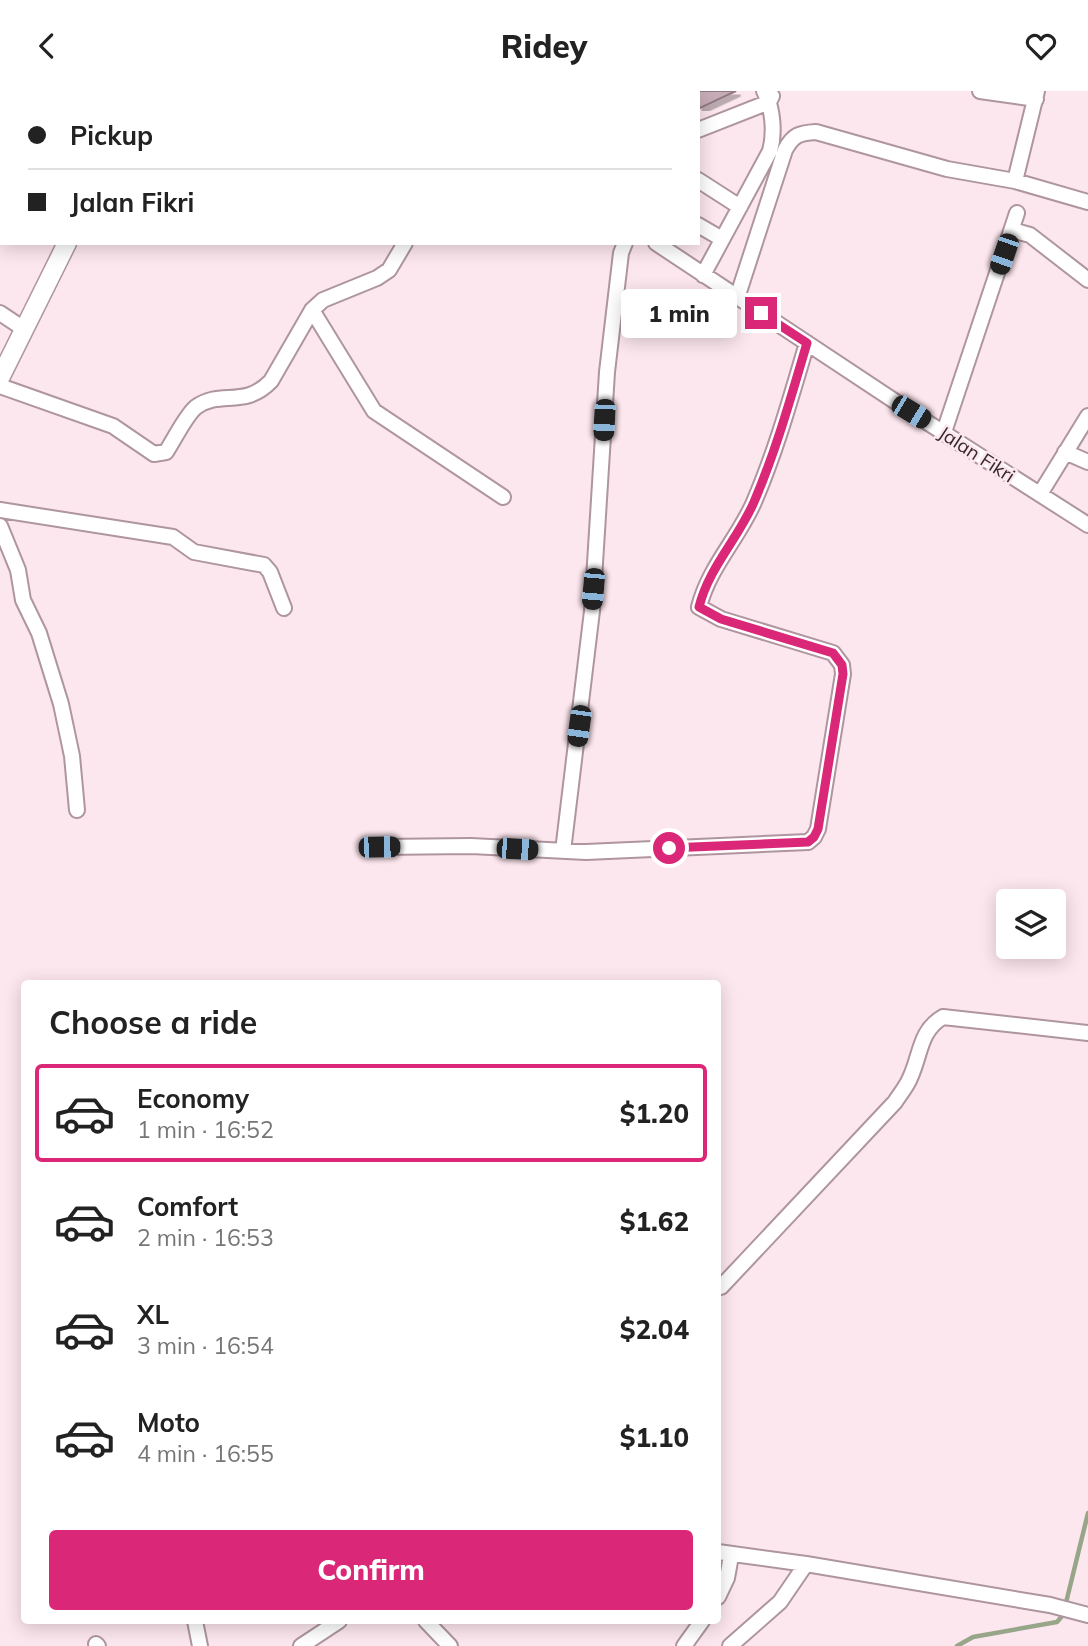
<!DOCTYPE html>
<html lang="en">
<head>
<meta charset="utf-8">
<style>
	body { margin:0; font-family:Mulish,sans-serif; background:#f6f6f6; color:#222; height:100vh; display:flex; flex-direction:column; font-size:26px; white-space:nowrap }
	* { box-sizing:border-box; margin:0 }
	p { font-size:23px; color:#767676 }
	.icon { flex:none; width:38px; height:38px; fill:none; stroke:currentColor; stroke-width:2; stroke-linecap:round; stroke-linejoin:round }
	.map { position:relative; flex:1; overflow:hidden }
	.drawer { position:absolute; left:21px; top:889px; width:700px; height:644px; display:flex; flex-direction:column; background:#fff; border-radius:7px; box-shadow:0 4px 18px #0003 }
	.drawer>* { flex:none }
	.hud { position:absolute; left:0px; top:0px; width:700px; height:154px; box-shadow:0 4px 18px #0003; display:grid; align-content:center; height:154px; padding:0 28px; background:#fff }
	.buttons { position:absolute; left:996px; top:798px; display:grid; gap:14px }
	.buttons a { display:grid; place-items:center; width:70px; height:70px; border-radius:7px; background:#fff; box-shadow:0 4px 18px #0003; font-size:35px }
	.end { position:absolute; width:32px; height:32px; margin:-16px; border:9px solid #db2777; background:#fff; box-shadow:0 0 0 4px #fff }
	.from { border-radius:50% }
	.bubble { position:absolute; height:49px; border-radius:7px; background:#fff; box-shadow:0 4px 18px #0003; font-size:23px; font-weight:800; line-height:49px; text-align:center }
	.car { position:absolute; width:21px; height:42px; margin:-21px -10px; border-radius:9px; box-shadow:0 0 5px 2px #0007; background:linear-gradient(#222 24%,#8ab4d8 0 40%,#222 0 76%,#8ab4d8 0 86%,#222 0) }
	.hud b { display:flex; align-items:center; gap:24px; height:66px; font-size:26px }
	.hud b+b { border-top:2px solid #e0e0e0 }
	.hud i { width:18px; height:18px; background:#222 }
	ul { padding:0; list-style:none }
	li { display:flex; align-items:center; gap:21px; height:98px; margin:0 14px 10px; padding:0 14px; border:4px solid transparent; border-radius:7px }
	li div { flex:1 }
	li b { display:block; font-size:26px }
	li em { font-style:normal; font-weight:800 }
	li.current { border-color:#db2777 }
	li>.icon { width:63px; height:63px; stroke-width:1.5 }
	h2 { padding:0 28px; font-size:32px; line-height:84px }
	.cta { display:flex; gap:14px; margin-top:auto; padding:14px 28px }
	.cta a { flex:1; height:80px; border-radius:7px; background:#db2777; color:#fff; font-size:28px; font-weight:800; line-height:80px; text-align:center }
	header { display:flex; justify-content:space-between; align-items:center; height:91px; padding:0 28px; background:#fff; font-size:32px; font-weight:800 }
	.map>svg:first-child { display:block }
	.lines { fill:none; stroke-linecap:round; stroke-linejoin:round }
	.stream { stroke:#97a689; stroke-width:4.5 }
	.building { fill:#c6acb6; stroke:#927982; stroke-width:2; filter:url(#shadow) }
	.minor-casing { stroke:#ae959f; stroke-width:18 }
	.major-casing { stroke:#ae959f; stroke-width:21 }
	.minor { stroke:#fff; stroke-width:14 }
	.major { stroke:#fff; stroke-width:18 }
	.route { stroke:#db2777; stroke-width:9 }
	.labels { text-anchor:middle; stroke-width:5; stroke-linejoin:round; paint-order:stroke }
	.street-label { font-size:19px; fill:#352a2e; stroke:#fde7ef }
</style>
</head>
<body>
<header><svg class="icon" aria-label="back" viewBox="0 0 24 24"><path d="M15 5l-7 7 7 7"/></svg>Ridey<svg class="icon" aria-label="heart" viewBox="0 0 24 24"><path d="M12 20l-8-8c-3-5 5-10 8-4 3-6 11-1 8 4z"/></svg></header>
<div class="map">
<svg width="1088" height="1555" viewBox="0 0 1088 1555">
	<defs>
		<filter id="shadow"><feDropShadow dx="4.5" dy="4.5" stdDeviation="0" flood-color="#0004"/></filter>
	</defs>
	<rect width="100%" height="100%" fill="#fde7ef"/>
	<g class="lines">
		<path class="stream" d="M957 1555 973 1546 1057 1531 1063 1524 1088 1422"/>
	</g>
	<path class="building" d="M680 0H736L698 18V2Z"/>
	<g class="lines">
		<defs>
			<path id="minor" d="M418 0 421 2
				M659 0 660 2
				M980 0 1036 8
				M698 39 769 11 772 5
				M698 89 740 116
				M1015 90 1037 0
				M698 134 722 148
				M1012 139 1030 144 1088 189
				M656 152 911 321 1088 434
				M703 184 770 60C775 42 773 17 764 0
				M737 207 785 59C793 44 799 42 816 41L947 78 1015 90 1088 111
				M312 219 374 320 503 406
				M0 222 24 238
				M0 295 113 335 154 363 166 361C174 349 186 324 196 316 221 298 244 318 271 290L312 219 323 209 377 187 389 179 405 152
				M944 341 1017 122
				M1065 361 1088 371
				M1040 403 1088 325
				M0 419 173 446 194 461 264 474 270 481 284 517
				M0 435 18 479 23 509 39 542 61 613 72 665 77 719
				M379 756 471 755 586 761 808 751 814 746 818 738 843 583 842 574 833 562 721 528 699 516C709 476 738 448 754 411 776 360 791 306 807 252
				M563 760 592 520 607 281 621 162 625 152
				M721 1196 895 1011C900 1003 907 995 910 987 921 964 919 940 943 926L1088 942
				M718 1461 806 1473 1050 1514 1088 1524
				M718 1506 727 1487 731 1465
				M195 1530 200 1555
				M426 1530 450 1555
				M96 1553 98 1555
				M301 1555 339 1530
				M684 1555 702 1530
				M730 1555 780 1511 806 1473"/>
			<path id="major" d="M140 2 141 0
				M0 287 67 152"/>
		</defs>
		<use href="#minor" class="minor-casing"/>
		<use href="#major" class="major-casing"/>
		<use href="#minor" class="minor"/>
		<use href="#major" class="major"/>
	</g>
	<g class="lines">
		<path class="route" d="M669 757 808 751 814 746 818 738 843 583 842 574 833 562 721 528 699 516C709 476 738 448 754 411 776 360 791 306 807 252L761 222"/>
	</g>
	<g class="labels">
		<g class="street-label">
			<text transform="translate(977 363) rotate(33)" y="7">Jalan Fikri</text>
		</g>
	</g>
</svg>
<div class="buttons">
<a><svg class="icon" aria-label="layers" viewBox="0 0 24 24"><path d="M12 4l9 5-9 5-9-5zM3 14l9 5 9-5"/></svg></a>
</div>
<i class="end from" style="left:669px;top:757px"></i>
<i class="end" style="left:761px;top:222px"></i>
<div class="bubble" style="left:621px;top:198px;width:116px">1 min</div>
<i class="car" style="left:1004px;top:163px;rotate:199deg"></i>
<i class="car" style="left:911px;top:321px;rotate:121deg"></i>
<i class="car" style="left:604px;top:329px;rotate:183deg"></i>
<i class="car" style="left:593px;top:498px;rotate:185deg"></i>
<i class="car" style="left:579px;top:635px;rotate:188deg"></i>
<i class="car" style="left:379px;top:756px;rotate:89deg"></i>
<i class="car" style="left:517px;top:758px;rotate:93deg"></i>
<div class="hud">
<b><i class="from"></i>Pickup</b>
<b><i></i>Jalan Fikri</b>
</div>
<section class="drawer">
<h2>Choose a ride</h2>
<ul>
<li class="current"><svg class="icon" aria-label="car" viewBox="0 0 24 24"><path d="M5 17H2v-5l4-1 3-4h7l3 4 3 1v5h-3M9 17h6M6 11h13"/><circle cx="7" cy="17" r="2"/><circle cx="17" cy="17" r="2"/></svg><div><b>Economy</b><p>1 min · 16:52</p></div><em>$1.20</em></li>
<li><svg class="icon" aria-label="car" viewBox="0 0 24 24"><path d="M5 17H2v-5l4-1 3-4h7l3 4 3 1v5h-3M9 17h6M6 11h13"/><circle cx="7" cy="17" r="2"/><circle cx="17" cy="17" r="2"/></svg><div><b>Comfort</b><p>2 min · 16:53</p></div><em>$1.62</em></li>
<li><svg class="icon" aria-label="car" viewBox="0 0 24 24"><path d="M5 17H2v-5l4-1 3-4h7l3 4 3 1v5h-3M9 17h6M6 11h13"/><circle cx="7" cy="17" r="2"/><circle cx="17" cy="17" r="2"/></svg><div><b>XL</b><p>3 min · 16:54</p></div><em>$2.04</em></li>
<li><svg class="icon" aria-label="car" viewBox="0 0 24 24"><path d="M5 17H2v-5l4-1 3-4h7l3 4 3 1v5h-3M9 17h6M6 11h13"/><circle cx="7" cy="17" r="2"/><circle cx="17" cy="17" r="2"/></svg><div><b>Moto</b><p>4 min · 16:55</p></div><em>$1.10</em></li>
</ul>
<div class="cta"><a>Confirm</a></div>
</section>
</div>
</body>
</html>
